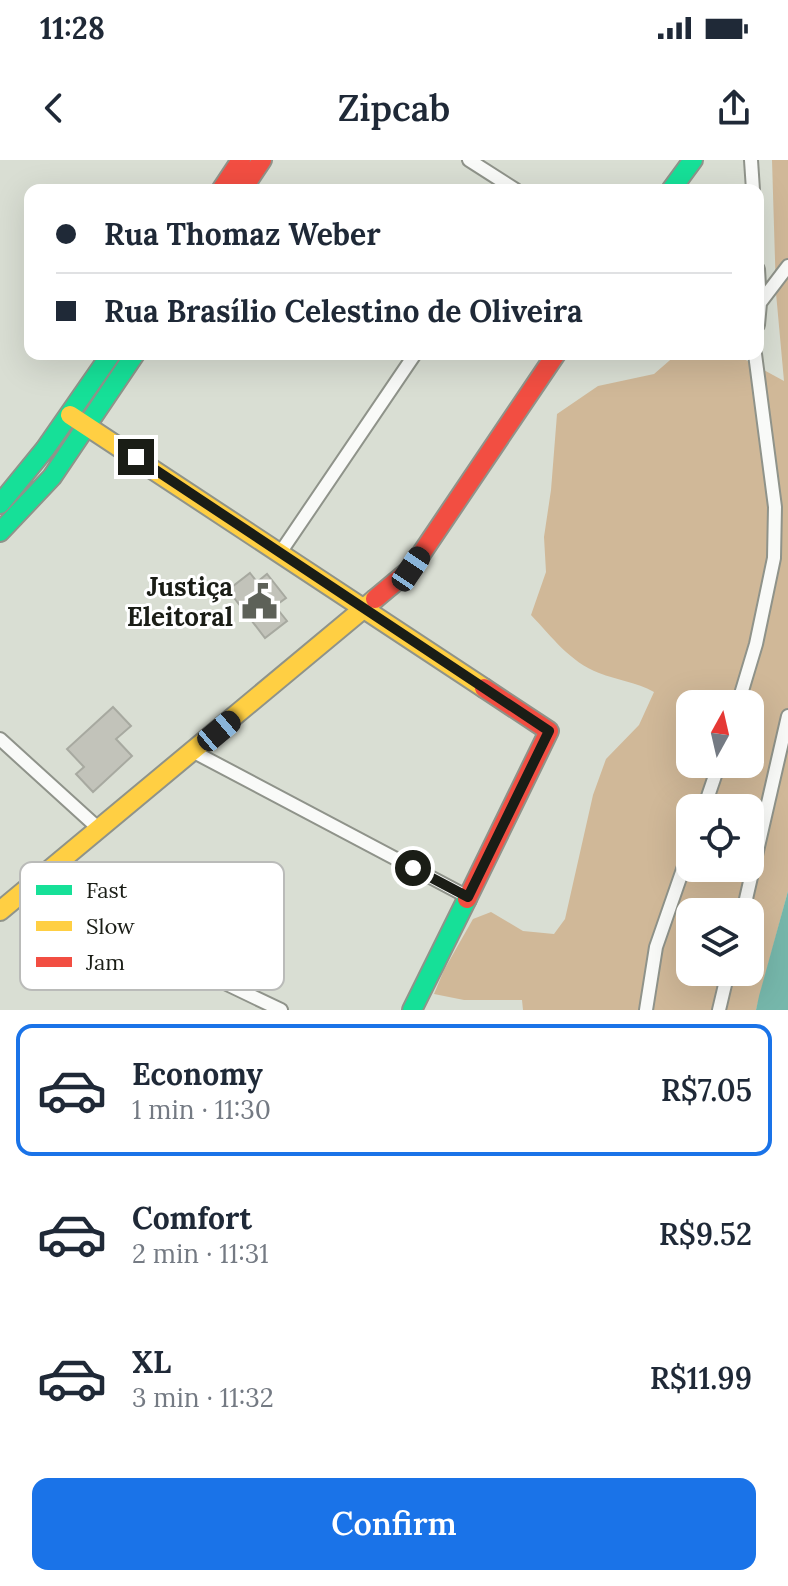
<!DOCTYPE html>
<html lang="en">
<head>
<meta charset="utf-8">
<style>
	body { margin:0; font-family:Lora,serif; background:#f6f6f7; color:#1f2937; height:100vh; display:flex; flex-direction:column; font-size:30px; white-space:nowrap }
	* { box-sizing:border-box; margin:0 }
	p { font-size:26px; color:#747a83 }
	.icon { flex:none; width:44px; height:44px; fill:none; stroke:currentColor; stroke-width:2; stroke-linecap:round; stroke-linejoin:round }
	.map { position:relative; height:850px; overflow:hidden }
	.details { display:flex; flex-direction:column; background:#fff; flex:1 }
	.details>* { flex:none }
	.guide { position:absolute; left:24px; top:24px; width:740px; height:176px; border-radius:16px; box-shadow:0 8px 32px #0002; display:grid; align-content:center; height:176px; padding:0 32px; background:#fff }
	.needle { width:52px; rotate:8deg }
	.controls { position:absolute; left:676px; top:530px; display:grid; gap:16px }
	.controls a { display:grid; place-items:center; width:88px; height:88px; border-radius:16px; background:#fff; box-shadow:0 8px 32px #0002; font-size:40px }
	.end { position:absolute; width:36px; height:36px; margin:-18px; border:10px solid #1a1d16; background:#fff; box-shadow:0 0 0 4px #fff }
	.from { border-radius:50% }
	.car { position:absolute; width:24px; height:48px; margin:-24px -12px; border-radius:10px; box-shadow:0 0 6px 2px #0007; background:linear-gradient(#222 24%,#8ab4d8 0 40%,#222 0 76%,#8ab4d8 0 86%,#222 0) }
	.guide b { display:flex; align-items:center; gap:28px; height:76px; font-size:30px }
	.guide b+b { border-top:2px solid #e0e1e3 }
	.guide i { width:20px; height:20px; background:#1f2937 }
	ul { padding:14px 0 0; list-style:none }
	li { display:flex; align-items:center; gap:24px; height:132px; margin:0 16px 12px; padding:0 16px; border:4px solid transparent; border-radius:16px }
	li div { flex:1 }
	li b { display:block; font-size:30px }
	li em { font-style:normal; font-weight:600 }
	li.on { border-color:#1a73e8 }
	li>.icon { width:72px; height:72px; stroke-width:1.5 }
	.primary-button { display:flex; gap:16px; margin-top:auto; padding:16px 32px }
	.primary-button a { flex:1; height:92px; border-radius:16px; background:#1a73e8; color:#fff; font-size:32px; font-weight:600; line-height:92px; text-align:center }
	.status { display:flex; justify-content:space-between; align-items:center; height:56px; padding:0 40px; background:#fff; direction:ltr }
	.status svg { height:22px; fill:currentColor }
	header { display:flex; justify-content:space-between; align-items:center; height:104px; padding:0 32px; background:#fff; font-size:36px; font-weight:600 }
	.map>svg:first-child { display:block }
	.forest { fill:#d0b898; fill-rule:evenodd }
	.water { fill:#76b7ab }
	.building { fill:#c2c3ba; stroke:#a7a9a0; stroke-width:2 }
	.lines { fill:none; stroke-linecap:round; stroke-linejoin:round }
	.street-casing { stroke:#8f938a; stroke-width:16 }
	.fast-casing { stroke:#8f938a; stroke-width:22 }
	.slow-casing { stroke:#8f938a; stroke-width:22 }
	.jam-casing { stroke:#8f938a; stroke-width:22 }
	.street { stroke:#f9faf8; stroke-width:12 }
	.fast { stroke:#16e098; stroke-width:18 }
	.slow { stroke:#ffcf43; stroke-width:18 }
	.jam { stroke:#f24e42; stroke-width:18 }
	.route { stroke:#1a1d16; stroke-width:10 }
	.labels { text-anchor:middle; stroke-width:6; stroke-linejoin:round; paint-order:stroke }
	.poi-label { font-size:26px; font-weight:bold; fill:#1a1d16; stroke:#fff; text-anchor:end }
	.key { fill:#fff; stroke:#babbb9; stroke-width:2 }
	.key-label { font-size:22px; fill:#1a1d16 }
</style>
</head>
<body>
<div class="status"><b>11:28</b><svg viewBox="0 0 49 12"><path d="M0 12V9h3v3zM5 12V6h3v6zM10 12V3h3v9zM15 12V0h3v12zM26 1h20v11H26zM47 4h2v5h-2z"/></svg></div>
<header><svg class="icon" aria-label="back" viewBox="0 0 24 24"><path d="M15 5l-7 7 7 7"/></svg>Zipcab<svg class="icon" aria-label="share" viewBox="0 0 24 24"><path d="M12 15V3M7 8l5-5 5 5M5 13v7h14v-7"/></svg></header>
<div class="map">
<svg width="788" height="850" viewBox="0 0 788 850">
	<rect width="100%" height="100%" fill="#d9ded3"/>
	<path class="forest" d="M772 0H788V731L756 850H523L522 840H464L434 834 444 810 473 759 491 752 523 771 554 774 565 759 593 635 606 599 639 565 654 532C636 522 617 520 599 513 570 502 552 477 531 455L546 412 544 377 551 330 557 254 598 226 654 214 677 194H735L784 221 776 133ZM690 544H750V604H690ZM690 648H750V708H690ZM690 752H750V812H690Z"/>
	<path class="water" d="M788 731V850H756L759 836Z"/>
	<path class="building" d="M250 413 257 422 267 414 286 438 275 446 287 461 265 478 228 430Z
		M113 547 131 566 116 579 132 596 93 632 76 614 84 607 67 589Z"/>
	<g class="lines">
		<defs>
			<path id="street" d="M469 0 516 30
				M751 0 753 30
				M758 109 760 143 758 165
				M760 143 788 106
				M280 393 415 194
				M738 544 756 484 774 398 775 347 755 194
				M0 579 98 668
				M194 592 468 737
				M704 648 719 604
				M27 728 281 850
				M743 752 788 556
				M646 850 656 787 690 689
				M719 850 728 812"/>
			<path id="fast" d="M671 30 693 0
				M0 344 45 289 111 194
				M0 372 52 317 135 194
				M412 850 467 739"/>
			<path id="slow" d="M70 255 484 528
				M0 751 375 439"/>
			<path id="jam" d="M221 30 241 0
				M242 30 262 0
				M375 439 411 409 556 194
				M467 739 549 571 484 528"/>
		</defs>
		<use href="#street" class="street-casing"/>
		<use href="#fast" class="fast-casing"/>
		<use href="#slow" class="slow-casing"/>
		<use href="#jam" class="jam-casing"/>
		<use href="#street" class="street"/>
		<use href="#fast" class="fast"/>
		<use href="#slow" class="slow"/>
		<use href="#jam" class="jam"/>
	</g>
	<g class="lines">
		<path class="route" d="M136 297 549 571 468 737 413 708"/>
	</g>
	<defs>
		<symbol id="civic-bare" viewBox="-9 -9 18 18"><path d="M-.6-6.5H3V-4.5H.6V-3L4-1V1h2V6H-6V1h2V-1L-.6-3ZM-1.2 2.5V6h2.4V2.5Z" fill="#5d6158" stroke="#fff" stroke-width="2.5" paint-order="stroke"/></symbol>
	</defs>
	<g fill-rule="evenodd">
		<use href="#civic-bare" x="234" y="416" width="51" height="51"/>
	</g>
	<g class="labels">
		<g class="poi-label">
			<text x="233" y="436">Justiça<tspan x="233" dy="30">Eleitoral</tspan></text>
		</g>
	</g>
	<rect x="20" y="702" width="264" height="128" rx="12" class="key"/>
	<rect x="36" y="725" width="36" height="10" fill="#16e098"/>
	<rect x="36" y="761" width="36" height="10" fill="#ffcf43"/>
	<rect x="36" y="797" width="36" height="10" fill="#f24e42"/>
	<g class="key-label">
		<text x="86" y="738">Fast</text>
		<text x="86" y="774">Slow</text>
		<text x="86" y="810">Jam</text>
	</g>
</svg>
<div class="controls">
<a><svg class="needle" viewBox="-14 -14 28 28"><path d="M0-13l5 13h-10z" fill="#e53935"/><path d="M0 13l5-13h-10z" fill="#747a83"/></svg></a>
<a><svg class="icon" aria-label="locate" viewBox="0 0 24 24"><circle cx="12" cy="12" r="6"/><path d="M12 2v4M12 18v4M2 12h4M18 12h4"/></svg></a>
<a><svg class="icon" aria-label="layers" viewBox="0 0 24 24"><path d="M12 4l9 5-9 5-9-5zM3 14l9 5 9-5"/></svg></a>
</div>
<i class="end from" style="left:413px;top:708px"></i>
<i class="end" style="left:136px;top:297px"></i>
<i class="car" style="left:411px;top:409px;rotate:34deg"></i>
<i class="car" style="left:219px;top:571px;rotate:50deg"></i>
<div class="guide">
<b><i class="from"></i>Rua Thomaz Weber</b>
<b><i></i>Rua Brasílio Celestino de Oliveira</b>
</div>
</div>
<section class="details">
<ul>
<li class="on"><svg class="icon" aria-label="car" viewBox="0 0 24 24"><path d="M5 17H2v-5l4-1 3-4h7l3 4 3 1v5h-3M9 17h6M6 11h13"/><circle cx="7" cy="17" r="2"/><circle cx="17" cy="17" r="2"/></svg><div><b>Economy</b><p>1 min · 11:30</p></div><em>R$7.05</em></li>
<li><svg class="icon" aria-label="car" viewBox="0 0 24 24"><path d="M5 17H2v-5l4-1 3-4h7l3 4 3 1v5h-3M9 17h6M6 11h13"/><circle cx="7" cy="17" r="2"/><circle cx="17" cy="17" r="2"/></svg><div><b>Comfort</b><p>2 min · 11:31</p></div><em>R$9.52</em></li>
<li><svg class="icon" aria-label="car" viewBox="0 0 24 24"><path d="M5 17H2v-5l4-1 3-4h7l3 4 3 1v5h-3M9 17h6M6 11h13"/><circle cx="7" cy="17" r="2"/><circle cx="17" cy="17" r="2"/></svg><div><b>XL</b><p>3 min · 11:32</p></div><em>R$11.99</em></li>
</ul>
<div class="primary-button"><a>Confirm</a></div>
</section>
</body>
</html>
